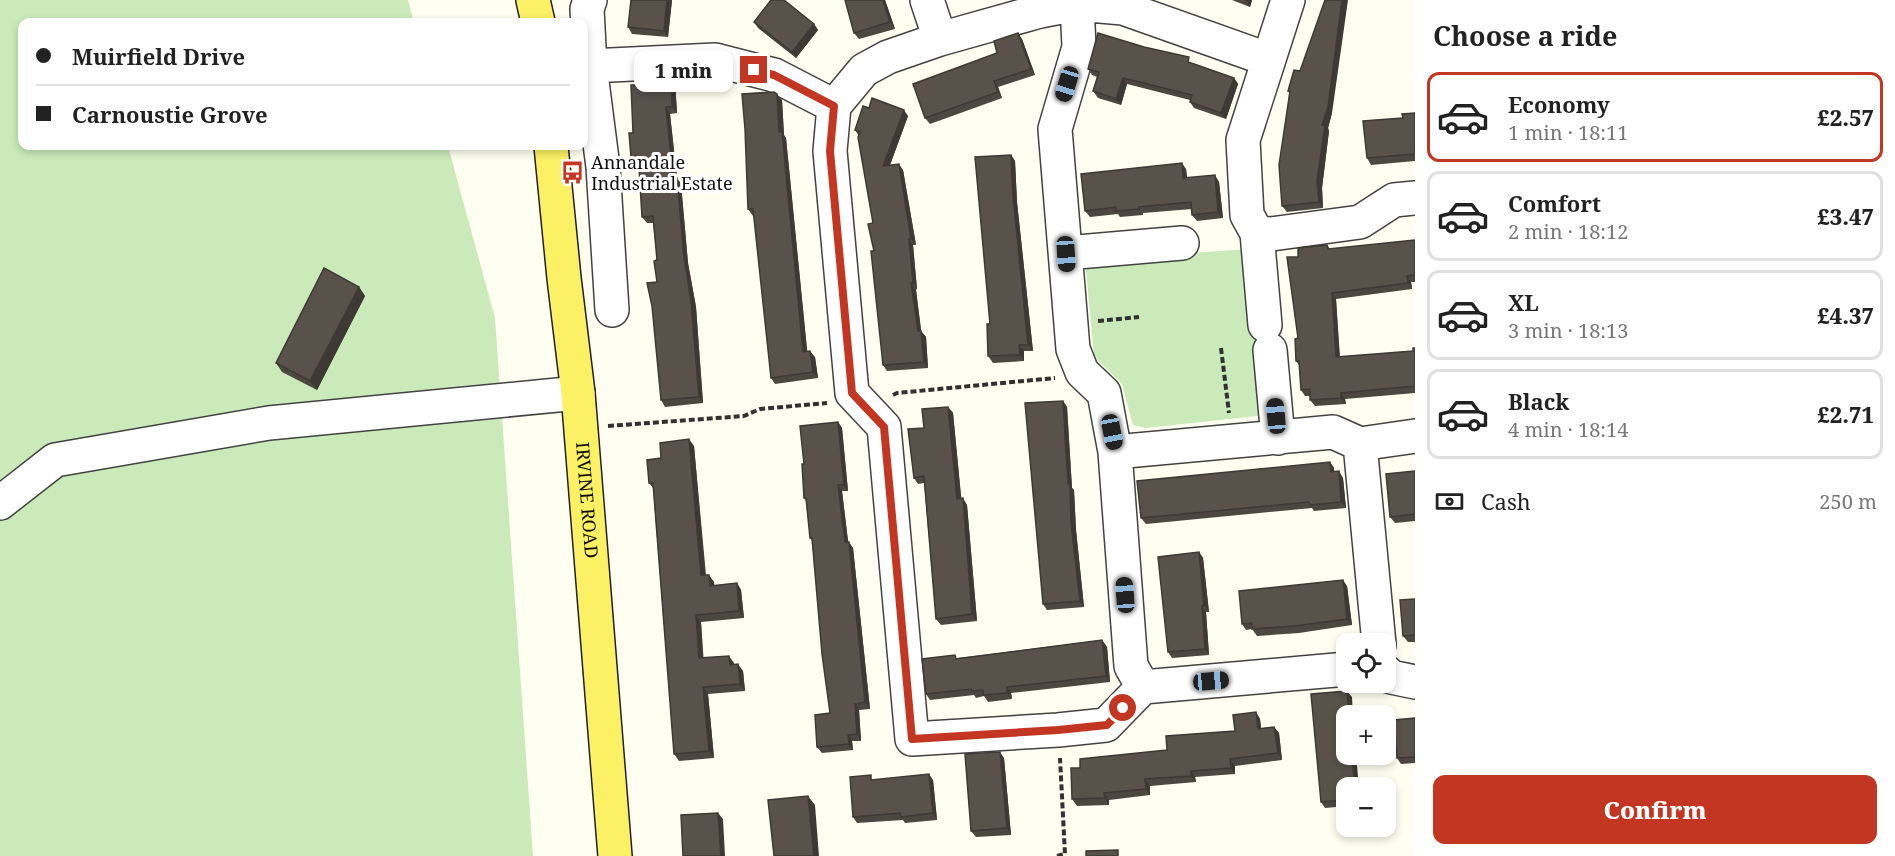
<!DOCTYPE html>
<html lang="en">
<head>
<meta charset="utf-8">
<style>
	body { margin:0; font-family:"Noto Serif",serif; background:#f2f2f2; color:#222; height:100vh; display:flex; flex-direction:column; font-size:22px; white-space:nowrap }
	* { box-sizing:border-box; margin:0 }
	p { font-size:20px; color:#767676 }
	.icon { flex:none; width:33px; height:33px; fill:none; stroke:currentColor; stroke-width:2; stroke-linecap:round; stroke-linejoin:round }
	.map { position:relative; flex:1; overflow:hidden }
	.sheet { display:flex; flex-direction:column; background:#fff; width:480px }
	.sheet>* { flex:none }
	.banner { position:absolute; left:18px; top:18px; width:570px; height:132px; border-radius:12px; box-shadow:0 3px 9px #0003; display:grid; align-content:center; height:132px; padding:0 18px; background:#fff }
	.tools { position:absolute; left:1336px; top:633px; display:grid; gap:12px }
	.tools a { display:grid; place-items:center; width:60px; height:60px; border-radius:12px; background:#fff; box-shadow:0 3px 9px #0003; font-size:30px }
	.end { position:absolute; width:27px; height:27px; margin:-14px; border:8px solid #c33722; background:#fff; box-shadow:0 0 0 3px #fff }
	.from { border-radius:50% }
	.bubble { position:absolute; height:42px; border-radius:12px; background:#fff; box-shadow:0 3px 9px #0003; font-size:20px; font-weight:800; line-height:42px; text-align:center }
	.car { position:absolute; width:18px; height:36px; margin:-18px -9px; border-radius:8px; box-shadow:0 0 4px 2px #0007; background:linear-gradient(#222 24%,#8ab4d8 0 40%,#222 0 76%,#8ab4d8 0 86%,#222 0) }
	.banner b { display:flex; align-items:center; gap:21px; height:57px; font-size:22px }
	.banner b+b { border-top:2px solid #e0e0e0 }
	.banner i { width:15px; height:15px; background:#222 }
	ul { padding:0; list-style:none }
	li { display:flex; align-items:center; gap:18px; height:90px; margin:0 12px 9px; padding:0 6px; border:3px solid #e0e0e0; border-radius:12px }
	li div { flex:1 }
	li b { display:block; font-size:22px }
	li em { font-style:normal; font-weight:800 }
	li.on { border-color:#c33722 }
	li>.icon { width:54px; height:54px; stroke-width:1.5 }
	h2 { padding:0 18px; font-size:27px; line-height:72px }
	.pay { display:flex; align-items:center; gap:15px; height:66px; padding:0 18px; font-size:22px }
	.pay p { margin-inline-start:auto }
	.primary-button { display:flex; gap:12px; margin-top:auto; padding:12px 18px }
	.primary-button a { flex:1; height:69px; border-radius:12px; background:#c33722; color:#fff; font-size:24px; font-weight:800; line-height:69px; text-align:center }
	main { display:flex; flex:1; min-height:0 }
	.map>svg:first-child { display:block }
	.green { fill:#caebb9 }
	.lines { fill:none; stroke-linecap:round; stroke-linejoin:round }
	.minor-casing { stroke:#424242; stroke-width:36 }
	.major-casing { stroke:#202020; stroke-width:36 }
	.path { stroke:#313131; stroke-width:4; stroke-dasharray:6 3; stroke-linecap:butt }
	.minor { stroke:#fff; stroke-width:33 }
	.major { stroke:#fcf164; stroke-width:33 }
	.wall { fill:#4c4740 }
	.shaded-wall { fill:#3e3934 }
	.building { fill:#58524b; stroke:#3e3934; stroke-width:1.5 }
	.route { stroke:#c33722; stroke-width:8 }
	.labels { text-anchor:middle; stroke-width:6; stroke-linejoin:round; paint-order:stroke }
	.poi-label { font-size:18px; fill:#0f0f0f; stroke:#fff; text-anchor:start }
	.street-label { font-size:18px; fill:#0f0f0f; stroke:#fff }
</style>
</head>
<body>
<main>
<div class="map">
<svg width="1415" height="856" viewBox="0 0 1415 856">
	<rect width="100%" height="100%" fill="#fffff1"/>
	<path class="green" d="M0 0H408L414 22H22V146H448L495 318 533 856H0Z
		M1251 249 1266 415 1146 428 1133 425 1122 384 1094 356 1085 260Z"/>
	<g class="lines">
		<defs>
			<path id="minor" d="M590 0 587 9 590 66 603 167 612 310
				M927 0 940 39
				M1288 0 1243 140 1247 215 1257 233 1272 234 1360 222 1394 200 1415 198
				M1077 4 1079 47 1055 129 1073 349 1082 372 1104 393 1115 452 1131 666 1143 687
				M1267 59 1123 8 1077 4 1040 11 940 39 888 57 864 70 834 106 830 151 852 393 884 427 912 739 1058 730 1106 725 1143 687 1347 669
				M590 66 715 60 774 75 834 106
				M1257 233 1265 325
				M1066 253 1182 243
				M1270 350 1278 438
				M1360 444 1415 436
				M1115 452 1333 432 1360 444 1379 644
				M0 503 55 460 269 423 578 393
				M1386 672 1391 677 1415 682"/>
			<g id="major">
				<path d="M533 0 538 22"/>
				<path id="s1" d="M551 146 564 278 578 393 615 856"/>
			</g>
		</defs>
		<use href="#minor" class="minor-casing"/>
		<use href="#major" class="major-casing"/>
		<path class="path" d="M1098 321 1139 317
			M1221 348 1229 413
			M893 395 897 393 1055 378
			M608 426 744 416 760 409 827 403
			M1057 856 1065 854 1060 758"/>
		<use href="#minor" class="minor"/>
		<use href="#major" class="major"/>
	</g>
	<path class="wall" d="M672 0 668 37 632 34 628 27Z
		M885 0 895 29 859 39 854 33Z
		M1232 0H1252L1250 7Z
		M754 22 814 24 818 30 796 58 758 28Z
		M1022 39 1035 75 998 87 1002 98 930 124 925 118 997 53Z
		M1193 63 1234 78 1238 84 1226 119 1194 108 1190 102V100L1127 84 1121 105 1098 98 1093 91 1097 77 1092 75 1088 69Z
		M1300 71 1332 113 1328 128 1329 131 1322 188 1323 208 1287 212 1282 206 1289 93 1288 91Z
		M671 74 675 81 677 113 670 114 677 178 681 184 688 263 696 307 703 403 665 407 661 400 657 282V260L653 223H647L642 217 639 168 638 163H636L631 157 633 133 641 85Z
		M782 100 784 135 786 138 807 352 815 357 818 378 775 384 771 378 754 216H753L748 209Z
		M869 108 908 116 890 165 903 170 916 245H913L917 289 916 290 921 331 926 337 928 368 887 371 883 365 873 223 859 136 855 130Z
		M1415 113V161L1371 165 1367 158 1403 118Z
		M1011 155 1015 161 1017 202 1033 351H1024V361L993 363 988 356 990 324Z
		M1186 169 1187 178 1219 182 1223 218 1197 221 1192 215V209L1143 213V215L1120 217 1118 214 1090 217 1085 211Z
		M1415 240V282H1411L1412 289 1336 299 1340 357 1413 351 1415 348V393L1345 399 1346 404 1315 406 1310 400V396H1305L1301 390 1299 365 1296 361 1298 338V257L1327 245 1330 249Z
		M359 287 365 296 317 390 282 372 276 363Z
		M1063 401 1067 407 1072 488 1074 490 1076 530 1084 607 1047 610 1043 604Z
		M948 407 953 413 961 498 967 505 977 621 941 625 936 619 924 483 918 484 914 478 924 428Z
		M838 422 842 428 848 491H842L848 542 853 548 870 709 859 710 861 741H852L853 750 822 753 817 747 830 713 812 541 810 538 806 501 804 498V464Z
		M694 446 706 575 714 582V586L737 583 741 590 744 618 701 622 703 658 734 663V664L743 671 745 691 708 694 714 758 679 761 674 754 653 488 649 483 661 458Z
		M1330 462 1334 468V472L1343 478 1346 508 1314 511 1312 508 1146 524 1141 518Z
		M1415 471V521L1395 523 1390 517Z
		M1199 552 1203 558 1209 612H1206L1209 655 1172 658 1168 652Z
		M1347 586 1352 625 1299 633 1257 636 1252 629 1246 630 1242 624Z
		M1415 599V642H1408L1403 636Z
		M1102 640 1107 647 1110 682 1011 693 1012 699 988 702 984 696 976 698 974 695 930 700 926 694 957 658Z
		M1352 697 1347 788V806L1325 808 1321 802Z
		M1256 712 1260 719 1261 728 1274 727 1279 733 1282 760 1235 766V774L1195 777 1196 782 1150 786V795L1109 800V805L1077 806 1072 799 1080 768 1167 750 1235 731Z
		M1415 718V763L1401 764 1397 758Z
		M1004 758 1011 835 976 837 971 831Z
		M874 780H933L937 820 905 823 903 820 857 823 853 817Z"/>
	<path class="shaded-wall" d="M667 0H672L668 37 664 31Z
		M883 0H885L895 29 890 22Z
		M1246 0H1252L1250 7Z
		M1342 0H1348L1332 113 1328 128 1329 131 1322 188 1323 208 1319 202 1317 181 1322 125Z
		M814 24 818 30 796 58 792 52Z
		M1018 33 1022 39 1035 75 1031 69Z
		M671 74 675 81 677 113 672 107Z
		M1123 78 1127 84 1121 105 1116 99Z
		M1234 78 1238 84 1226 119 1221 113Z
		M994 81 998 87 1002 98 998 92Z
		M777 94 782 100 784 135 786 138 808 358 803 352 779 132Z
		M666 107 670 114 677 178 681 184 688 263 696 307 703 403 699 397Z
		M904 110 908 116 887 173 883 166Z
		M1011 155 1015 161 1017 202 1033 351 1028 345 1013 196Z
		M1182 163 1186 169 1188 185 1183 178Z
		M899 164 903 170 916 245 911 239Z
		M1215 175 1219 182 1223 218 1218 212Z
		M909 239 913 245 917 289 913 283Z
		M1407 276 1411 282 1412 289 1408 283Z
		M911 283 916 290 922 337 921 331 926 337 928 368 924 362 918 331Z
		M359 287 365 296 317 390 310 381Z
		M1332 293 1336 299 1340 363 1336 357Z
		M1019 345 1024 351V361L1020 355Z
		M810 351 815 357 818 378 813 372Z
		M1341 393 1345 399 1346 404 1341 398Z
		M1063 401 1067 407 1072 488 1074 490 1076 530 1084 607 1080 601 1071 523 1068 484Z
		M948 407 953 413 962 505 957 499Z
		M838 422 842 428 848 491 844 485Z
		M689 439 694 446 706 582 701 575Z
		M1330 462 1334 468 1335 478 1331 472Z
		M1339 471 1343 478 1346 508 1341 502Z
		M838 485 842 491 849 548 845 542Z
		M963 498 967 505 977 621 972 614Z
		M849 542 853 548 870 709 865 702Z
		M1199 552 1203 558 1209 612 1204 605Z
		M709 575 714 582 715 593 710 586Z
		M1343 580 1347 586 1352 625 1347 619Z
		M737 583 741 590 744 618 739 611Z
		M1202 606 1206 612 1209 655 1205 649Z
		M696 615 701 622 704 665 699 658Z
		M1102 640 1107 647 1110 682 1106 676Z
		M729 656 734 663 735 672 730 665Z
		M738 664 743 671 745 691 740 684Z
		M703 687 708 694 714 758 709 751Z
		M1007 687 1011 693 1012 699 1007 693Z
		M1347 691 1352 697 1353 716H1349Z
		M855 704 859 710 861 741 857 734Z
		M1256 712 1260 719 1262 735 1258 729Z
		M1274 727 1279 733 1282 760 1278 753Z
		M848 735 852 741 853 750 849 744Z
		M1000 752 1004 758 1011 835 1007 828Z
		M1352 754H1356L1359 788H1355Z
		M1230 759 1235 766V774L1231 768Z
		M1191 771 1195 777 1196 782 1191 776Z
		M929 774 933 780 937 820 933 813Z
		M1145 779 1150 786V795L1146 789Z
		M1104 793 1109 800V805L1105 798Z
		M808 796 815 805 819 856H814Z
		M718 813 723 819 725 856H721Z"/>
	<path class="building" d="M631 0H667L664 31 628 27Z
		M771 0H784L814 24 792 52 754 22Z
		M845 0H883L890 22 854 33Z
		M1325 0H1342L1328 107 1322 125H1325L1317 181 1319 202 1282 206 1279 165 1290 91H1288L1294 70 1300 71Z
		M1018 33 1031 69 994 81 998 92 925 118 913 84 997 53 994 41Z
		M1098 33 1144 47 1189 57 1188 62 1234 78 1221 113 1190 102 1192 95 1123 78 1116 99 1093 91 1099 72 1088 69Z
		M671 74 672 107H666L673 178H677L684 257 691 301 699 397 661 400 652 306 647 283 657 282 654 261 657 260 653 216 642 217 639 168 636 156 631 157 629 133H633L631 85H641L640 76Z
		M774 92 777 94 779 132H782L803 352 810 351 813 372 771 378 753 209H748L745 129 742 94Z
		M872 98 904 110 883 166 899 164 911 239H909L913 283H911L918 331H921L924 362 883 365 871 251H874L868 224 873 223 858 137 860 132 855 130 863 106 869 108Z
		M1415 113V154L1367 158 1363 121 1403 118 1402 114Z
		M1011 155 1013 196 1028 345H1019L1020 355 988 356 987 324H990L975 157Z
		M1182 163 1183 178 1215 175 1218 212 1192 215 1191 202 1139 207V209L1116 211V207L1085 211 1081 174Z
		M1415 240V275L1407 276 1408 283 1332 293 1336 357 1413 351V348H1415V386L1341 393V398L1310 400V389L1301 390 1299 361H1296L1295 339 1298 338 1287 257H1298V248L1327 245 1328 249Z
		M324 268 359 287 310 381 276 363Z
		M1063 401 1068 484H1070L1071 523 1080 601 1043 604 1025 403Z
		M948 407 957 499 963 498 972 614 936 619 924 476 914 478 908 429 924 428 922 409Z
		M838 422 844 485H838L845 542H849L865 702 855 704 857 734 848 735 849 744 817 747 815 715 830 713 822 654 812 538H810L806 498H804L802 464H804L800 426Z
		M689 439 701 575H709L710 586 737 583 739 611 696 615 699 658 729 656 730 665 738 664 740 684 703 687 709 751 674 754 653 483H649L647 460 661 458 660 443Z
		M1330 462 1331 472 1339 471 1341 502 1310 505 1309 502 1141 518 1137 481Z
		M1415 471V514L1390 517 1386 474Z
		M1199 552 1204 605 1202 606 1205 649 1168 652 1158 557Z
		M1343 580 1347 619 1295 626 1252 629V623L1242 624 1239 591Z
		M1415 599V635L1403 636 1400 600Z
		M1102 640 1106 676 1007 687V693L983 695V690L971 691V689L926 694 922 659 955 655 956 659Z
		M1347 691 1349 716H1347V754H1352L1355 788H1347V800L1321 802 1311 694Z
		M1256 712 1258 729 1274 727 1278 753 1230 759 1231 768 1191 771V776L1145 779 1146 789 1104 793 1105 798 1072 799 1071 768H1080V759L1167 750 1166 736 1235 731 1233 715Z
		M1415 718V757L1397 758 1394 720Z
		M1000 752 1007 828 971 831 965 754Z
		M929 774 933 813 901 817 900 813 853 817 850 777 871 775V780Z
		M808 796 814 856H774L768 800Z
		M718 813 721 856H683L681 815Z
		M1118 850V856H1086V851Z"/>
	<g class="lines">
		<path class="route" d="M754 70 774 75 834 106 830 151 852 393 884 427 912 739 1058 730 1107 725 1123 708"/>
	</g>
	<defs>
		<symbol id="bus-bare" viewBox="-9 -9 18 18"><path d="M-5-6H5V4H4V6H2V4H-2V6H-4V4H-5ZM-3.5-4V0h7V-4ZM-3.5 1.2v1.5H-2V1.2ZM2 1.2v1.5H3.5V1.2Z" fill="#c33722" stroke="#fff" stroke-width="2.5" paint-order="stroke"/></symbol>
	</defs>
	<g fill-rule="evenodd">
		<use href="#bus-bare" x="556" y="156" width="33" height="33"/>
	</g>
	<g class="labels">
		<g class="poi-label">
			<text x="591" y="169">Annandale<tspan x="591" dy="21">Industrial Estate</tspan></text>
		</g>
		<g class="street-label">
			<text dy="6" stroke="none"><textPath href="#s1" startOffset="356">IRVINE ROAD</textPath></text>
		</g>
	</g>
</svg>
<div class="tools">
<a><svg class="icon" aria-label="locate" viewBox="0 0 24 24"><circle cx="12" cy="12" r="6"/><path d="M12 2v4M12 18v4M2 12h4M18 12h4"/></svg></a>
<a>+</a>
<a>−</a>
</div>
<i class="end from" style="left:1123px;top:708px"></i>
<i class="end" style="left:754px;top:70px"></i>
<div class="bubble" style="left:634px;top:50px;width:99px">1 min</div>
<i class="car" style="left:1067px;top:84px;rotate:197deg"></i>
<i class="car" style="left:1066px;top:254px;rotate:176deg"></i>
<i class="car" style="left:1276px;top:416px;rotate:355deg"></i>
<i class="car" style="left:1112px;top:432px;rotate:169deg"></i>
<i class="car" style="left:1125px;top:595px;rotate:356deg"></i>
<i class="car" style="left:1211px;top:681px;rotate:85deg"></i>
<div class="banner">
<b><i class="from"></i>Muirfield Drive</b>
<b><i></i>Carnoustie Grove</b>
</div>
</div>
<section class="sheet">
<h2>Choose a ride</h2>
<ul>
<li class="on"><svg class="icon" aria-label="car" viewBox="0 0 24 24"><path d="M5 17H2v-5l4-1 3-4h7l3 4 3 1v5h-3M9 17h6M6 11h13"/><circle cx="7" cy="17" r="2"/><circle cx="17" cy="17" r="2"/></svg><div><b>Economy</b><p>1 min · 18:11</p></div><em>£2.57</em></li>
<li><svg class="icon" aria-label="car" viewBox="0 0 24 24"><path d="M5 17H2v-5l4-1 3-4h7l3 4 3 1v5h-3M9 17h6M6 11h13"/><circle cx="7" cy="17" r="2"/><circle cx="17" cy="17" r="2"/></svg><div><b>Comfort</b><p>2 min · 18:12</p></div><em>£3.47</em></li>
<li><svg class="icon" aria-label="car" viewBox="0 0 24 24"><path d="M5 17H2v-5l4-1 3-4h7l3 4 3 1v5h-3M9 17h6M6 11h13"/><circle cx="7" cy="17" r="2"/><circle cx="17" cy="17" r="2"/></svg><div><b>XL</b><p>3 min · 18:13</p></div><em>£4.37</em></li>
<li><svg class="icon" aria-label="car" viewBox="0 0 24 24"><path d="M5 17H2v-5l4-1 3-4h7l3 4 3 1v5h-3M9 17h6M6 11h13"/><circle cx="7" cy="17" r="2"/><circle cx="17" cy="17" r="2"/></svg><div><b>Black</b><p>4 min · 18:14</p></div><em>£2.71</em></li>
</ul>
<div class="pay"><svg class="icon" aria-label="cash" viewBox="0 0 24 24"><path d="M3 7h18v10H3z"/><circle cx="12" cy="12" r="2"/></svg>Cash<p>250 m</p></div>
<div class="primary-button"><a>Confirm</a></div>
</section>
</main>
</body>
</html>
